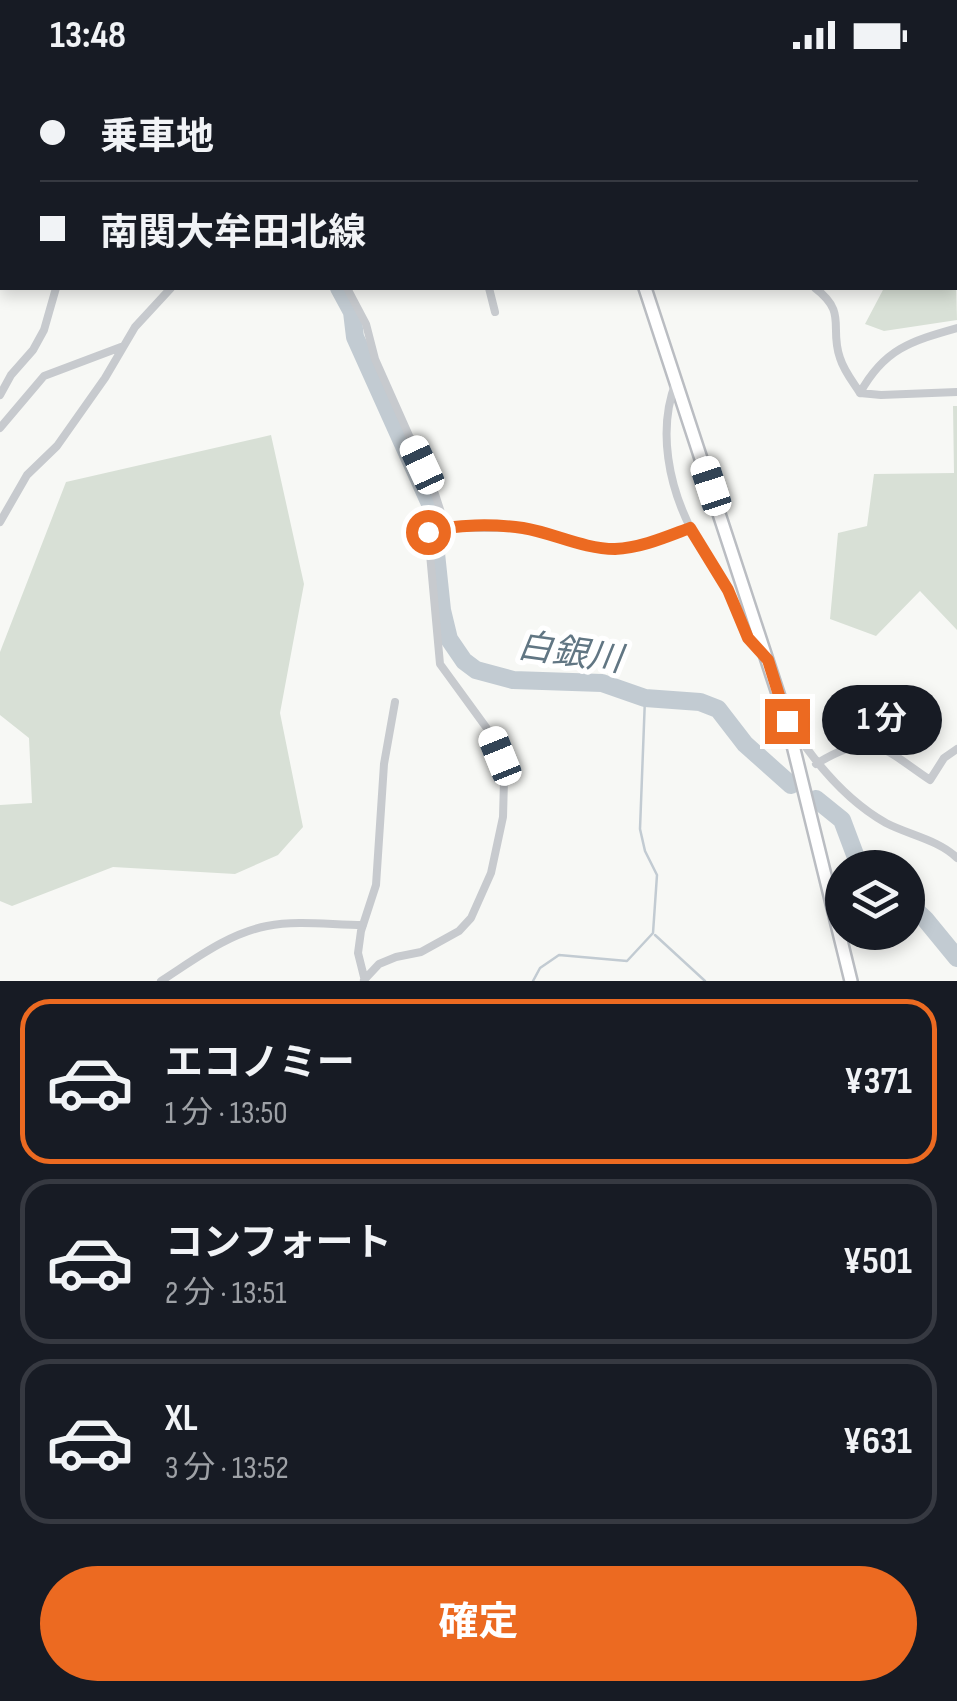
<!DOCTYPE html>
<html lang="ja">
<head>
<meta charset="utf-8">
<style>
	body { margin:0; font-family:"Sofia Sans Condensed","Noto Sans JP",sans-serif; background:#20242c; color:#f1f3f6; height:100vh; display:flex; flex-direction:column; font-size:38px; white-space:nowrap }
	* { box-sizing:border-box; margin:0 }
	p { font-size:32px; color:#9ea1a6 }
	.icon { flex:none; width:55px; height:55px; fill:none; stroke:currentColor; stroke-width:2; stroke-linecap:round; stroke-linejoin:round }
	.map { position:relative; height:911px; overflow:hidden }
	.drawer { display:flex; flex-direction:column; background:#171b24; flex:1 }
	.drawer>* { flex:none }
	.hud { position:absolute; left:0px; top:0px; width:958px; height:220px; box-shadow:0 5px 15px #0003; display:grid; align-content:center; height:220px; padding:0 40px; background:#171b24 }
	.buttons { position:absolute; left:825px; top:780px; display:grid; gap:20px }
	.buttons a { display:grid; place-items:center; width:100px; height:100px; border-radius:50%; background:#171b24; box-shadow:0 5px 15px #0003; font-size:50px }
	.end { position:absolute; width:45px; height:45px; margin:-22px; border:12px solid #ec6a21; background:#fff; box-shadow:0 0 0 5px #fff }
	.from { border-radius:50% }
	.bubble { position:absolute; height:70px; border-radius:35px; background:#171b24; box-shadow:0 5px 15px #0003; font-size:32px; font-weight:700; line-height:70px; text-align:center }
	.car { position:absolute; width:30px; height:60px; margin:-30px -15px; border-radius:12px; box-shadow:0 0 8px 2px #0007; background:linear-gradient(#fff 24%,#345 0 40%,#fff 0 76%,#345 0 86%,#fff 0) }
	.hud b { display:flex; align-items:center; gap:35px; height:95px; font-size:38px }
	.hud b+b { border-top:2px solid #363941 }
	.hud i { width:25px; height:25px; background:#f1f3f6 }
	ul { padding:18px 0 0; list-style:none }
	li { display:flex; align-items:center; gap:30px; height:165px; margin:0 20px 15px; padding:0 20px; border:5px solid #363941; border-radius:30px }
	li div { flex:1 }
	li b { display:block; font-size:38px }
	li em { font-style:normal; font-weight:700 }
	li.current { border-color:#ec6a21 }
	li>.icon { width:90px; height:90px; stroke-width:1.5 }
	.cta { display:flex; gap:20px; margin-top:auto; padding:20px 40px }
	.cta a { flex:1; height:115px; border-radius:60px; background:#ec6a21; color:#fff; font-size:40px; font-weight:700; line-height:115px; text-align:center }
	.status { display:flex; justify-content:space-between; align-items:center; height:70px; padding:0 50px; background:#171b24; direction:ltr }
	.status svg { height:28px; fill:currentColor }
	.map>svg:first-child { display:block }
	.green { fill:#d8e0d6 }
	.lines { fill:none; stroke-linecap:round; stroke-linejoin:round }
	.stream { stroke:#c2cbd2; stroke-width:2.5 }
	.river { stroke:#c2cbd2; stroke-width:18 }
	.primary-casing { stroke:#babdc2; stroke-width:16 }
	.minor { stroke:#c7cace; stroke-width:8 }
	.primary { stroke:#fff; stroke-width:11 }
	.route { stroke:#ec6a21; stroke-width:12 }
	.labels { text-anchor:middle; stroke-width:10; stroke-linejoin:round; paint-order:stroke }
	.water-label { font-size:35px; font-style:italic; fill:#617683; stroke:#fff }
</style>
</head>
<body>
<div class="status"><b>13:48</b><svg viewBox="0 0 49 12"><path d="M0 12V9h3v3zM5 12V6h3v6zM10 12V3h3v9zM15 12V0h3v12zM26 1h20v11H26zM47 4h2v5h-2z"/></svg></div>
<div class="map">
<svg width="957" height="911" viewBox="0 0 957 911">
	<rect width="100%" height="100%" fill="#f7f8f5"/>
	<path class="green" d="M955 166 957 250 884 261 865 254 884 218H955Z
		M953 336H957V560L920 521 876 566 830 549 838 463 867 456 874 404 954 403Z
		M271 365 304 514 280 643 303 757 278 785 235 804 113 797 12 836 0 831V735L32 733 29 668 0 645V582L66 412Z"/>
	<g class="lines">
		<path class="stream" d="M655 865 705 911
			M533 911 540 898 559 885 627 891 653 863 657 805 645 781 640 759 645 628"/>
		<path class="river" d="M277 2V0
			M339 218 352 242 355 267 431 436 442 540 449 569 464 591 476 600 513 610 602 613 645 628 700 632 718 639 745 674 791 715
			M816 729 842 750 860 798
			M908 833 925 849 957 888"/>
		<defs>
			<path id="primary" d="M573 0 574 2
				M645 218 787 651 851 911"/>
		</defs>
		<use href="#primary" class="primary-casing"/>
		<path class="minor" d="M175 0 177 2
			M443 0V2
			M935 0 936 2
			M70 2 77 0
			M204 2V0
			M293 2 294 0
			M0 21 2 19
			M955 26 957 28
			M347 218 366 254 375 289 435 424 446 458 428 462 440 594 491 664 504 710 503 747 491 803 471 848 459 861 421 882 396 887 379 894 364 910
			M489 218 495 242
			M815 218C848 243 829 257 840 288 844 301 853 312 860 323
			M676 312C657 360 669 417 692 461 703 481 718 500 728 520 740 543 744 570 765 587
			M860 323C884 279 911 271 957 258
			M860 323 881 325 957 322
			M0 325 11 305 33 280 44 260 56 218
			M0 358 44 306 121 277
			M0 452 27 405 57 376 105 308 135 257 171 218
			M446 458H521L597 478 620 479 646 474 691 458
			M792 657C816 694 847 731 886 753 909 765 939 770 957 788
			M816 694C874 659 882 678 930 710L944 688 957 679
			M161 911C194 890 227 864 267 856 298 850 331 855 363 855
			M365 911 358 883 361 861 376 815 384 694 395 632"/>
		<use href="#primary" class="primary"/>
	</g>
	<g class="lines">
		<path class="route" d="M428 462C456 454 494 454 523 458 554 463 583 479 615 479 641 478 666 467 690 458L728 520 748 568 768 590 787 651"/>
	</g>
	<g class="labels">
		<g class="water-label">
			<text transform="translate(570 582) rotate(8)" y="12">白銀川</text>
		</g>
	</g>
</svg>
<div class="buttons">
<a><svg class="icon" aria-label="layers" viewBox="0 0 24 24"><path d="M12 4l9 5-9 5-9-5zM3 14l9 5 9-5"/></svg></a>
</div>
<i class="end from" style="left:428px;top:462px"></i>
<i class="end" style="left:787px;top:651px"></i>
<div class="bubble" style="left:822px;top:615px;width:120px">1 分</div>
<i class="car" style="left:422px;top:395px;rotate:335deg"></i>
<i class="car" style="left:711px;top:416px;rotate:342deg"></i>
<i class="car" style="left:500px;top:686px;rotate:338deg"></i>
<div class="hud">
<b><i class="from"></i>乗車地</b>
<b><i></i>南関大牟田北線</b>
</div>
</div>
<section class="drawer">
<ul>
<li class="current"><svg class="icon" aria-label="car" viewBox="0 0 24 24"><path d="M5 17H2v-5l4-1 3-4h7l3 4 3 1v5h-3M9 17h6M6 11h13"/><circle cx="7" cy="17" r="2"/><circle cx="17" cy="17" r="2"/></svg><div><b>エコノミー</b><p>1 分 · 13:50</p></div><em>¥371</em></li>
<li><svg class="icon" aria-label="car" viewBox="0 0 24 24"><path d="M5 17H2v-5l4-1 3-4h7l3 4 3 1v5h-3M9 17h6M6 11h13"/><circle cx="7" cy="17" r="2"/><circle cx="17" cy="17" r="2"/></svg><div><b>コンフォート</b><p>2 分 · 13:51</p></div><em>¥501</em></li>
<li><svg class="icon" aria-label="car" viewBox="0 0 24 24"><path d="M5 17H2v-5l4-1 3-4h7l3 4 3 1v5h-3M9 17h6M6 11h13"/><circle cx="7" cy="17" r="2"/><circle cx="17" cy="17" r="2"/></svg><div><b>XL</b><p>3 分 · 13:52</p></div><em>¥631</em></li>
</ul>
<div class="cta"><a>確定</a></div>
</section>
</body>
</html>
